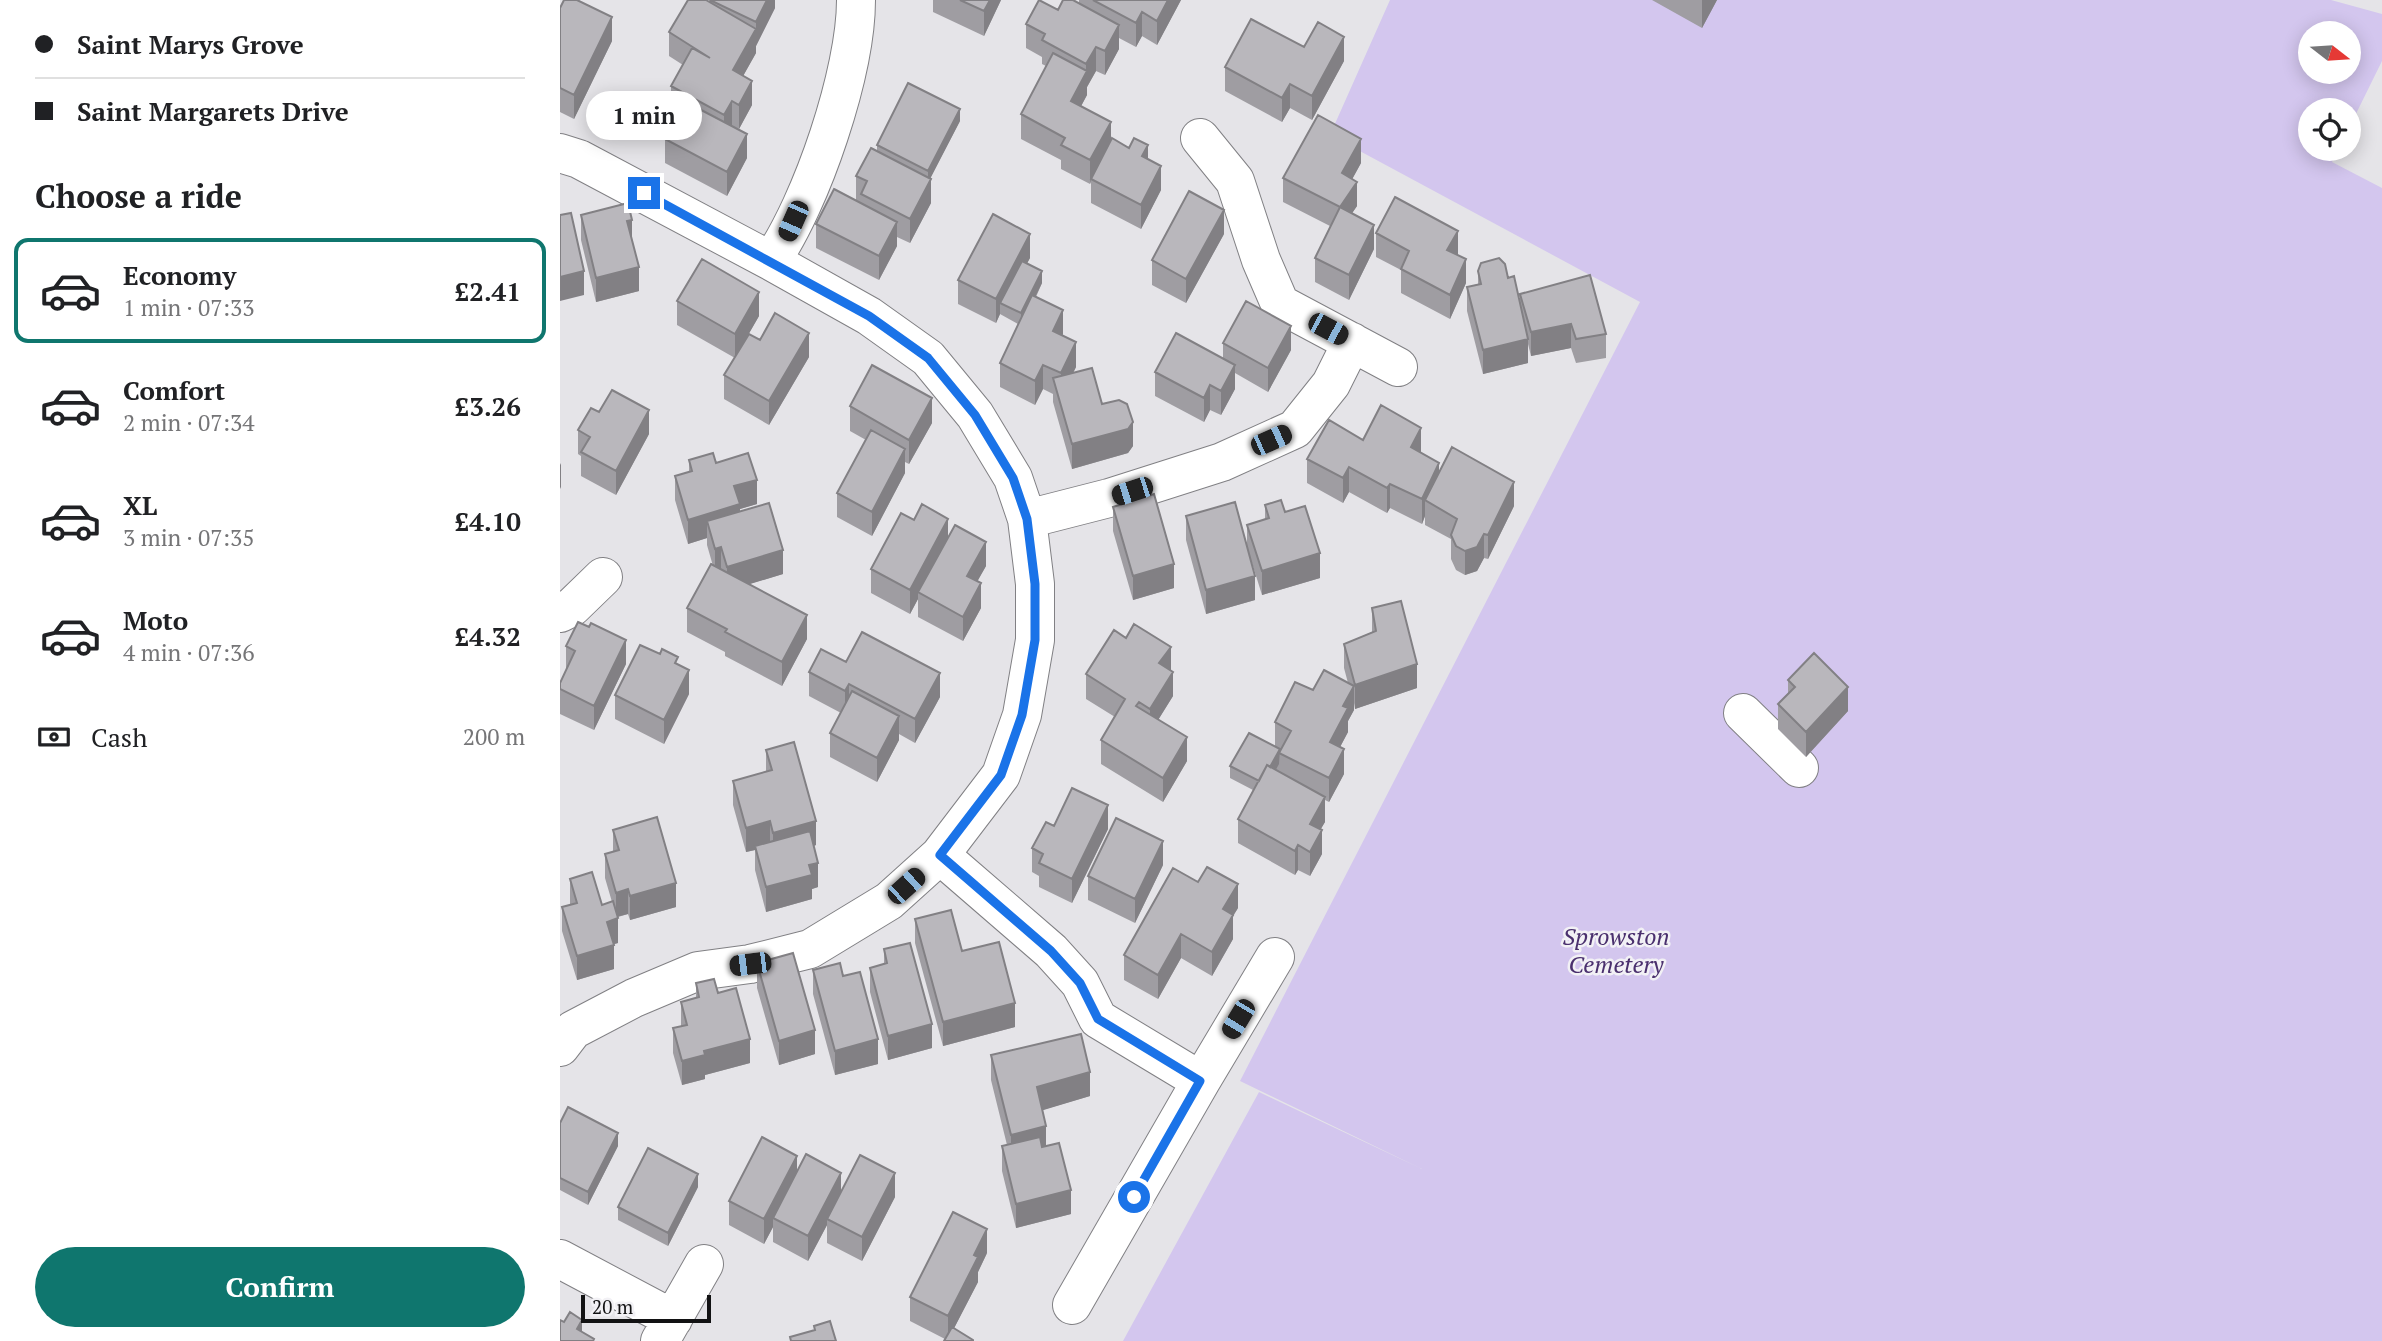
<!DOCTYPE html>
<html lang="en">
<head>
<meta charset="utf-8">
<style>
	body { margin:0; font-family:"PT Serif",serif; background:#f6f6f6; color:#202124; height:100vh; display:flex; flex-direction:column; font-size:26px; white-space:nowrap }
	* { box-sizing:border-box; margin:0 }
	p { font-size:23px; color:#757577 }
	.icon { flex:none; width:38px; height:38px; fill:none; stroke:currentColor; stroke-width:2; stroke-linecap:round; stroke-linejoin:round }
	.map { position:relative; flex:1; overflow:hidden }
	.details { display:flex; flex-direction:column; background:#fff; width:560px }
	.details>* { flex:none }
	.hud { display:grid; align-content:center; height:154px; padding:0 35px; background:#fff }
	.needle { width:46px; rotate:107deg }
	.buttons { position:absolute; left:1738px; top:21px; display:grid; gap:14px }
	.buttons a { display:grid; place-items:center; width:63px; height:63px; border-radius:50%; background:#fff; box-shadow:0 4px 18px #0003; font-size:35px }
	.scale { position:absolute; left:21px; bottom:18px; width:130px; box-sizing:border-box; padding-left:7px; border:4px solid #121213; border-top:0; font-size:19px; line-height:24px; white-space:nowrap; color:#121213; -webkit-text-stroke:5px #f2f1f5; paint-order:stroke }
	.end { position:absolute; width:32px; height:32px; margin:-16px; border:9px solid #1a73e8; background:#fff; box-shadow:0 0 0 4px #fff }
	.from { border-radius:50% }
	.bubble { position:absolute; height:49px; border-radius:24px; background:#fff; box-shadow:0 4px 18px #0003; font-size:23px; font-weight:700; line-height:49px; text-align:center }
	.car { position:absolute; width:21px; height:42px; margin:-21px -10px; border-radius:9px; box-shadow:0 0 5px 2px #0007; background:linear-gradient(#222 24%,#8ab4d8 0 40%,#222 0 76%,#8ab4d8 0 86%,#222 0) }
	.hud b { display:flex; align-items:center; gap:24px; height:66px; font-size:26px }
	.hud b+b { border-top:2px solid #e0e0e0 }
	.hud i { width:18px; height:18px; background:#202124 }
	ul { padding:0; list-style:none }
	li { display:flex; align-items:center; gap:21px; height:105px; margin:0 14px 10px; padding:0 21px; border:4px solid transparent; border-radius:14px }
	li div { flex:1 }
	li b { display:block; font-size:26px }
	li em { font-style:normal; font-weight:700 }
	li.current { border-color:#0f766e }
	li>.icon { width:63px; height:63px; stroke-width:1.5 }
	h2 { padding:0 35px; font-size:32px; line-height:84px }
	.pay { display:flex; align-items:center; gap:18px; height:77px; padding:0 35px; font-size:26px }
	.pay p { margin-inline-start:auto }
	.cta { display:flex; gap:14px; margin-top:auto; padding:14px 35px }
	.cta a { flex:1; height:80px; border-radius:42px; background:#0f766e; color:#fff; font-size:28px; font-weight:700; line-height:80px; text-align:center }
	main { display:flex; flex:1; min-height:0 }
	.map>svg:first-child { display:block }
	.green { fill:#d3c6ee; fill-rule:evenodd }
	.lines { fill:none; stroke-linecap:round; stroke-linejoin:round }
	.minor-casing { stroke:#818084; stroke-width:40 }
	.minor { stroke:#fff; stroke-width:38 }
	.wall { fill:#9f9da2 }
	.shaded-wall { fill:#828084 }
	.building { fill:#b9b7bc; stroke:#828084; stroke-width:2 }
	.route { stroke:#1a73e8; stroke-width:9 }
	.labels { text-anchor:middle; stroke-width:5; stroke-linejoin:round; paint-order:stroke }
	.park-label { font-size:24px; font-style:italic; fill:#4a306e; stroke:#f2f1f5 }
</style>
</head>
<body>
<main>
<section class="details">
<div class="hud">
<b><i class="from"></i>Saint Marys Grove</b>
<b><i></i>Saint Margarets Drive</b>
</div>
<h2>Choose a ride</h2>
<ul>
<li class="current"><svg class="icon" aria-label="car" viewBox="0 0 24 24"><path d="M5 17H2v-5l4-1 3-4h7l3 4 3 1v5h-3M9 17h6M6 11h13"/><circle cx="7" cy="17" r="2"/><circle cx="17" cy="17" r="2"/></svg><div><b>Economy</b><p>1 min · 07:33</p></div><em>£2.41</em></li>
<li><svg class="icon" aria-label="car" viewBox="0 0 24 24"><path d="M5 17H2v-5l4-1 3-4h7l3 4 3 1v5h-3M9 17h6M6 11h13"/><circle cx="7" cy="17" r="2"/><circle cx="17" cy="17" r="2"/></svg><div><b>Comfort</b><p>2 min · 07:34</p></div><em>£3.26</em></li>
<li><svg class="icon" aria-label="car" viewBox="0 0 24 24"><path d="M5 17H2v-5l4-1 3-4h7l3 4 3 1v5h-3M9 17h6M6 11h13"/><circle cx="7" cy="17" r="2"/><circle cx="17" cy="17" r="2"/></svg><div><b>XL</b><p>3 min · 07:35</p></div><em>£4.10</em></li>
<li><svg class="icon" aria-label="car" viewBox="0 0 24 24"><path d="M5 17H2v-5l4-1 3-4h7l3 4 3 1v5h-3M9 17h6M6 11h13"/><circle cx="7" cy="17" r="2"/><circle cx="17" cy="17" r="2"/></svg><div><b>Moto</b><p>4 min · 07:36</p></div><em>£4.32</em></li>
</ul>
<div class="pay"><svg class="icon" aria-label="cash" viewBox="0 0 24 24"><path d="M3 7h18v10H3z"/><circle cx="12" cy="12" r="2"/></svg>Cash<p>200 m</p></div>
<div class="cta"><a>Confirm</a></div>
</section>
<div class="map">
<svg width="1822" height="1341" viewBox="0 0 1822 1341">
	<rect width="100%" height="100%" fill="#e5e4e8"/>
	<path class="green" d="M830 0H1771L1822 14V61L1789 128 1788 110H1750V149H1778L1772 162 1822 188V1341H563L699 1092 862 1169 680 1081 1080 302 770 135ZM1750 33H1788V72H1750Z"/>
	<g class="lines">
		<defs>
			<path id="minor" d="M640 138 675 181 701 260 720 304 838 367
				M0 153 19 159 211 261C252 202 296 72 296 0
				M467 519 549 498 662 462 735 429 771 384 792 342
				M0 613 12 607 43 577
				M1183 713 1239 768
				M380 855 491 951 520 983 538 1019 641 1081 512 1305
				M0 1047 13 1030 74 998 138 971 190 964 250 949 329 901 380 855 441 775 462 715 475 640V584L467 519 453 478 415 415 368 358 309 316 211 261
				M641 1081 715 957
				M0 1259 113 1319
				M100 1341 144 1264"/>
		</defs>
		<use href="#minor" class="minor-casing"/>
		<use href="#minor" class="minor"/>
	</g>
	<path class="wall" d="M149 0H215V8L196 46V53L183 76 192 105 179 129 172 126 187 158 167 196 105 163V139L118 114 111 110V86L123 65 109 56V32L149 2Z
		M373 0H441L424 36 373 12Z
		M519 0H621L597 45 582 36 576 47 559 38V49L545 75 536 71 527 87V95L521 106 551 140 588 159 601 190 581 229 531 203V182L530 184 501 169V160L461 139V114L486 66 482 64V57L466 48V24L498 10 519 3Z
		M1092 0H1157L1142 28Z
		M0 8 52 41 14 119 0 112Z
		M744 47 784 61 752 120 730 108 722 122 665 91V67Z
		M400 121 370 178 371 203 350 243 337 237V246L319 280 256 248V224L301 203 296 200V176L317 151V145Z
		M801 163 792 179 797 206 792 213 814 249 789 300 755 282V258L770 226 723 202V178Z
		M21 215 79 291 36 302 21 240Z
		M816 233 898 255 906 283 890 319 841 293V270L816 257Z
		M664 234 626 303 592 285V260Z
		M470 258 467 263 482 283 476 297 503 334 502 336 516 367 513 373 542 404 573 446 568 453 512 469 493 402V394L483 389 475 405 440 387V363L458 324 440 314 436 323 398 304V280Z
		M918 271 948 278 960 305V294L1046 334V358L1016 363 1011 348 971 356 968 344V363L923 374 907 311V287L918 284Z
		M117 301 199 316 178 352 200 340 249 357 209 425 164 399V375L175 358 117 325Z
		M663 343 731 350 708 392 675 373V389L661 415 650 410 644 422 595 396V372L663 359Z
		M290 406 372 423 349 464 345 462V473L312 536 277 517V493L306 440 290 431Z
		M39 412 89 434 56 495 21 476V456L18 454V430Z
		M803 440 861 452 879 472 954 506 928 559 924 558 917 571 905 575 896 570 891 559V539L865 525V516L862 524 830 508 827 513 789 492 783 503 747 483V459Z
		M129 460 156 463 197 504 180 509V511L223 574 189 584 247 639 222 686 165 656V652L127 632V608L153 566 147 545V538L128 544 115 500V476L129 472Z
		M705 505 725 512 760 578 702 595 692 563 695 600 646 614 626 540V516L687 547V525L705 520Z
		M553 507 614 588 573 600 553 531Z
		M388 537 426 566 417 581 421 608 403 641 358 617V599L350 614 311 593V569Z
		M812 608 857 688 795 709 794 703V710L788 721V732L780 747 784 774 769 802 765 800V822L760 829 762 854 750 876 738 870 735 875 678 843V819L693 790 670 778V766L715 746V722L753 690 788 683 784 668V644L812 632Z
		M6 646 66 664 34 730 0 714V683L6 671Z
		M286 662 380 697 355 743 339 734V740L317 782 270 757V733L281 713 249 696V672Z
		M118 665 129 694 104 744 55 719V695Z
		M611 670 613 696 598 720 627 761 603 802 541 764V740L555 717 526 699V674Z
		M1228 680 1288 711 1246 757 1218 729V704L1228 693Z
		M206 750 256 845 254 846 258 887 252 889V899L206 912 195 870V850L186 852 173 805V781L206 772Z
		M494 826 548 829 512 903 479 887V876L472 872V848Z
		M53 830 116 907 70 920 68 914 58 917V943L54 944V969L17 980 2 931V907L10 905V879L42 905 52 902 45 878V854L53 852Z
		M603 865 575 923 528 900V876Z
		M678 908 673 916V939L652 976 621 958 598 999 564 980V955Z
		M355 919 402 951 455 1027 383 1046 355 943Z
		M324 949 372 1048 328 1060 310 992V968L324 964Z
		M197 963 255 1054 219 1065 197 988Z
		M253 970 283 976 318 1064 275 1075 253 994Z
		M136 983 158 993 190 1063 145 1075V1079L122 1085 113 1053V1028L121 1026V1002L136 998Z
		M431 1055 530 1096 482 1110 486 1146 511 1214 456 1228 442 1171V1146L447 1145 431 1080Z
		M0 1123 58 1146 28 1205 0 1190Z
		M237 1171 281 1190 335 1197 302 1261 267 1243V1225L248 1261 213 1242V1227L204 1244 169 1225V1201Z
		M138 1187 108 1246 58 1220V1207Z
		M427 1253 418 1272V1282L394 1328 413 1341 385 1339 350 1321V1297Z"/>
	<path class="shaded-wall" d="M207 0H215V8L196 46V53L173 94V70L196 29V22Z
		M430 0H441L424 36V11Z
		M608 0H621L597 45V21Z
		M1142 0H1157L1142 28Z
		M582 12V36L576 47V23Z
		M52 17V41L14 119V95Z
		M559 25V49L545 75V51Z
		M784 37V61L752 120V96Z
		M536 47V71L527 87V95L511 125V101L526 73V64Z
		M192 81V105L179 129V105Z
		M730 84V108L722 122V98Z
		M172 101V126L164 139V115Z
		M400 109V121L368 183V171Z
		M551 122V146L531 179 530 184V160Z
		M187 134V158L167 196V172Z
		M801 139V163L782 198V173Z
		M588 145V169L582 156Z
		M601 166V190L581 229V205Z
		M371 179V203L350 243V219Z
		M797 182V206L780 231V207Z
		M664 210V234L626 303V279Z
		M72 220V244L67 221Z
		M337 222V246L319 280V256Z
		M814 225V249L789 300V275Z
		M898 231V256L887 250Z
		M470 234V258L445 305 440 303V314L436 323V299Z
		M906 259V283L890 319V295Z
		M79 267V291L36 302V278Z
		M24 271V295L0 301V277Z
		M482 271V283L461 326V313Z
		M199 292V316L175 358V334Z
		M503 310V334L493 355V331Z
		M1011 324V348L971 356V332Z
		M731 326V350L708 392V368Z
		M249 333V357L209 425V401Z
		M968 339V363L923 374V350Z
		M516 342V367L501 397V373Z
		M483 365V389L475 405V381Z
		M675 365V389L661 415V391Z
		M650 385V410L644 422V398Z
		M372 398V423L349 464V440Z
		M89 410V434L56 495V471Z
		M573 422V446L568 453 512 469V444Z
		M861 428V453L851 447Z
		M345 449V473L312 536V512Z
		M1 463V487L0 489V465Z
		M879 463V487L865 500V516L862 524V499Z
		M789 467V492L783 503V478Z
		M197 480V504L180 509V529L147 521V538L128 544V520L174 486Z
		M954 482V506L928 559V535Z
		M830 484V508L827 513V488Z
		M388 519V543L358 592V599L350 614V590Z
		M924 534V558L917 571 905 575V551Z
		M426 542V566L407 600V576Z
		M161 547V571L155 573V549Z
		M223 550V574L167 591V567Z
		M760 553V578L702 595V571Z
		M614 564V588L573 600V576Z
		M695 576V600L646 614V590Z
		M421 583V608L403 641V617Z
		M247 615V639L222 686V662Z
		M66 640V664L34 730V706Z
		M611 647V671L599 663Z
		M857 664V688L795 709V685Z
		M129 670V694L104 744V720Z
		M613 672V696L590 733V709Z
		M380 673V697L355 743V719Z
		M289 684V708L285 715V691Z
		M794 686V710L788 721V732L770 766V742L783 706Z
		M1288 687V711L1246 757V732Z
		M339 716V740L317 782V758Z
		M627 737V761L603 802V778Z
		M720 749 719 764 702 795V783Z
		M784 749V774L769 802V778Z
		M765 797V822L750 848V824Z
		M548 805V829L512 903V879Z
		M210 821V845L195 846V850L186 852V828Z
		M256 821V845L213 858V833Z
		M762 830V854L750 876V852Z
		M603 841V865L575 923V899Z
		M738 845V870L735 875V851Z
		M258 863V887L252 889V899L206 912V887L249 865Z
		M116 883V907L70 920V896Z
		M678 884V908L673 916V939L652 976V952L663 909Z
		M68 889V914L56 917V893Z
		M58 918V943L47 946V922Z
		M621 934V958L598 999V975Z
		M54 945V969L17 980V956Z
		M455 1003V1027L383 1046V1022Z
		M372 1024V1048L328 1060V1036Z
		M255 1030V1054L219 1065V1041Z
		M190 1039V1063L145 1075V1079L122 1085V1061L144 1051Z
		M318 1039V1064L275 1075V1051Z
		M530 1072V1096L477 1112V1087Z
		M486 1126V1150L451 1159V1135Z
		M58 1133V1146L28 1205V1192Z
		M237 1156V1180L213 1218V1227L204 1244V1219Z
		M281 1173V1197L267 1219V1225L248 1261V1236Z
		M335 1173V1197L302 1261V1237Z
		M138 1174V1187L108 1246V1233Z
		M511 1190V1214L456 1228V1204Z
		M427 1229V1253L418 1272V1282L388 1340V1316L414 1255Z
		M22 1320V1332L17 1329Z"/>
	<path class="building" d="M4 0H17L52 17 14 95 0 88V8Z
		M128 0H146L196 29 173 70 192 81 179 105 172 101 164 115 111 86 132 48 150 58 109 32Z
		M150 0H207L196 22Z
		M400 0H430L424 11Z
		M479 0 498 10 503 0H513L559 25 545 51 536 47 526 64 482 40 485 34 466 24Z
		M533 0H608L597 21 582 12 576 23Z
		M691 19 744 47 758 22 784 37 752 96 730 84 722 98 665 67Z
		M493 53 527 71 511 101 551 122 530 160 501 145 505 138 461 114Z
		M348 83 400 109 368 171 317 145Z
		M124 101 187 134 167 172 105 139Z
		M758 115 801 139 782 173 797 182 780 207 723 178Z
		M552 138 569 148 574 138 588 145 582 156 601 166 581 205 531 179Z
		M311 148 371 179 350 219 301 194 307 181 296 176Z
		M274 189 337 222 319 256 256 224Z
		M629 191 664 210 626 279 592 260Z
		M835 197 898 231 887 250 906 259 890 295 841 269 849 251 816 233Z
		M68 203 72 220 67 221 79 267 36 278 21 215Z
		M780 207 814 225 789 275 755 258Z
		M11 213 24 271 0 277V215Z
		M433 214 470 234 436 299 398 280Z
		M939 258 945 264 948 278 954 276 968 339 923 350 907 287 921 284 918 271 921 263Z
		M142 259 199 292 175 334 117 301Z
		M462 261 482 271 461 313 440 303Z
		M1030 275 1046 334 1016 339 1011 324 971 332 960 294Z
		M472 295 503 310 493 331 516 342 501 373 483 365 475 381 440 363Z
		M686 301 731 326 708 368 663 343Z
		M215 313 249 333 209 401 164 375 189 334 200 340Z
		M616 333 675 365 661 391 650 385 644 398 595 372Z
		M312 365 372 398 349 440 290 406Z
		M532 368 542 404 559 400 567 404 573 422 568 429 512 444 493 378Z
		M52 390 89 410 56 471 21 452 30 437 18 430 31 408 39 412Z
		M821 405 861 428 851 447 879 463 862 499 830 484 827 488 789 467 783 478 747 459 769 420 803 440Z
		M311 430 345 449 312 512 277 493Z
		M892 447 954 482 928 535 924 534 917 547 905 551 896 546 891 535 897 519 865 500Z
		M153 453 156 463 188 453 197 480 174 486 180 504 128 520 115 476 132 471 129 460Z
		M594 494 614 564 573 576 553 507Z
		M721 500 725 512 745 506 760 553 702 571 687 525 709 518 705 505Z
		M675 502 695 576 646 590 626 516Z
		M209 503 223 550 167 567 161 547 155 549 147 521Z
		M362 504 388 519 350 590 311 569 341 513 354 520Z
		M395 525 426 542 407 576 421 583 403 617 358 592Z
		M151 564 247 615 222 662 165 632 167 629 127 608Z
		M841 601 857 664 795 685 784 644 816 631 812 608Z
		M18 622 29 627 31 623 66 640 34 706 0 689V683L15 651 6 646Z
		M574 624 611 647 599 663 613 672 590 709 579 702 576 706 627 737 603 778 541 740 565 699 526 674 554 630 566 638Z
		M302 632 380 673 355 719 289 684 285 691 249 672 261 649 286 662Z
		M80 645 100 654 102 649 118 657 115 663 129 670 104 720 55 695Z
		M1254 653 1288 687 1246 732 1218 704 1235 687 1228 680Z
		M764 670 794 686 783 706 788 708 770 742 784 749 769 778 719 753 731 731 715 722 735 682 753 690Z
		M292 691 339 716 317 758 270 733Z
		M689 733 720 749 710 767 707 765 699 781 670 766Z
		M234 742 256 821 213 833 210 821 186 828 173 781 212 770 206 750Z
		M707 765 765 797 750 824 762 830 750 852 738 845 735 851 678 819Z
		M512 788 548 805 512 879 479 863 483 854 472 848 486 822 494 826Z
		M97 817 116 883 70 896 68 889 56 893 45 854 59 850 53 830Z
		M556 818 603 841 575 899 528 876Z
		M250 831 258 863 249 865 252 875 206 887 195 846Z
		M647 867 678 884 663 909 673 915 652 952 621 934 598 975 564 955 613 868 638 882Z
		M32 872 42 905 53 901 58 918 47 922 54 945 17 956 2 907 17 903 10 879Z
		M391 910 402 951 439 942 455 1003 383 1022 355 919Z
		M350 943 372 1024 328 1036 310 968 327 963 324 949Z
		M233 953 255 1030 219 1041 197 963Z
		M280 963 283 976 300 972 318 1039 275 1051 253 970Z
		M154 979 158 993 176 988 190 1039 144 1051 145 1055 122 1061 113 1028 127 1025 121 1002 139 997 136 983Z
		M521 1034 530 1072 477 1087 486 1126 451 1135 431 1055Z
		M8 1107 58 1133 28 1192 0 1178V1123Z
		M202 1137 237 1156 204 1219 169 1201Z
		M480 1137 482 1147 499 1143 511 1190 456 1204 442 1146Z
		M88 1148 138 1174 108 1233 58 1207Z
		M246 1154 281 1173 248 1236 213 1218Z
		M300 1155 335 1173 302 1237 267 1219Z
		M393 1212 427 1229 414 1255 418 1257 388 1316 350 1297Z
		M10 1312 22 1320 17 1329 34 1339 33 1341H0V1320L4 1322Z
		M270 1321 276 1341H231L230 1337 255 1330 254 1326Z
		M392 1327 413 1340V1341H384Z"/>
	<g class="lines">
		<path class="route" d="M84 193 309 316 368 358 415 415 453 478 467 519 475 584V640L462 715 441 775 380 855 491 951 520 983 538 1019 640 1081 574 1197"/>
	</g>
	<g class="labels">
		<g class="park-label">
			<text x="1056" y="945">Sprowston<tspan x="1056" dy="28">Cemetery</tspan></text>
		</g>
	</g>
</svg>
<div class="buttons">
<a><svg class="needle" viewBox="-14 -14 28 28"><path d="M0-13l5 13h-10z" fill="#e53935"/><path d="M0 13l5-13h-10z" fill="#757577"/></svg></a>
<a><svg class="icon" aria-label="locate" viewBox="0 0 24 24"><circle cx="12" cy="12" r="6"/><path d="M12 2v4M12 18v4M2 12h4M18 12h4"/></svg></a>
</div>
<div class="scale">20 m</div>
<i class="end from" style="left:574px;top:1197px"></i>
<i class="end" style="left:84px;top:193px"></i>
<div class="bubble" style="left:26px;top:91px;width:116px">1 min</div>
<i class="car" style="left:233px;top:221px;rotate:204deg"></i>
<i class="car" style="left:768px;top:329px;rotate:118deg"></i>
<i class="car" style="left:711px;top:440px;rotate:66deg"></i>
<i class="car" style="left:572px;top:491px;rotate:252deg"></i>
<i class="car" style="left:346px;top:886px;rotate:48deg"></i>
<i class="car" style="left:190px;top:964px;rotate:263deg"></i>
<i class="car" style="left:678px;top:1019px;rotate:211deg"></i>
</div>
</main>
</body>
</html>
